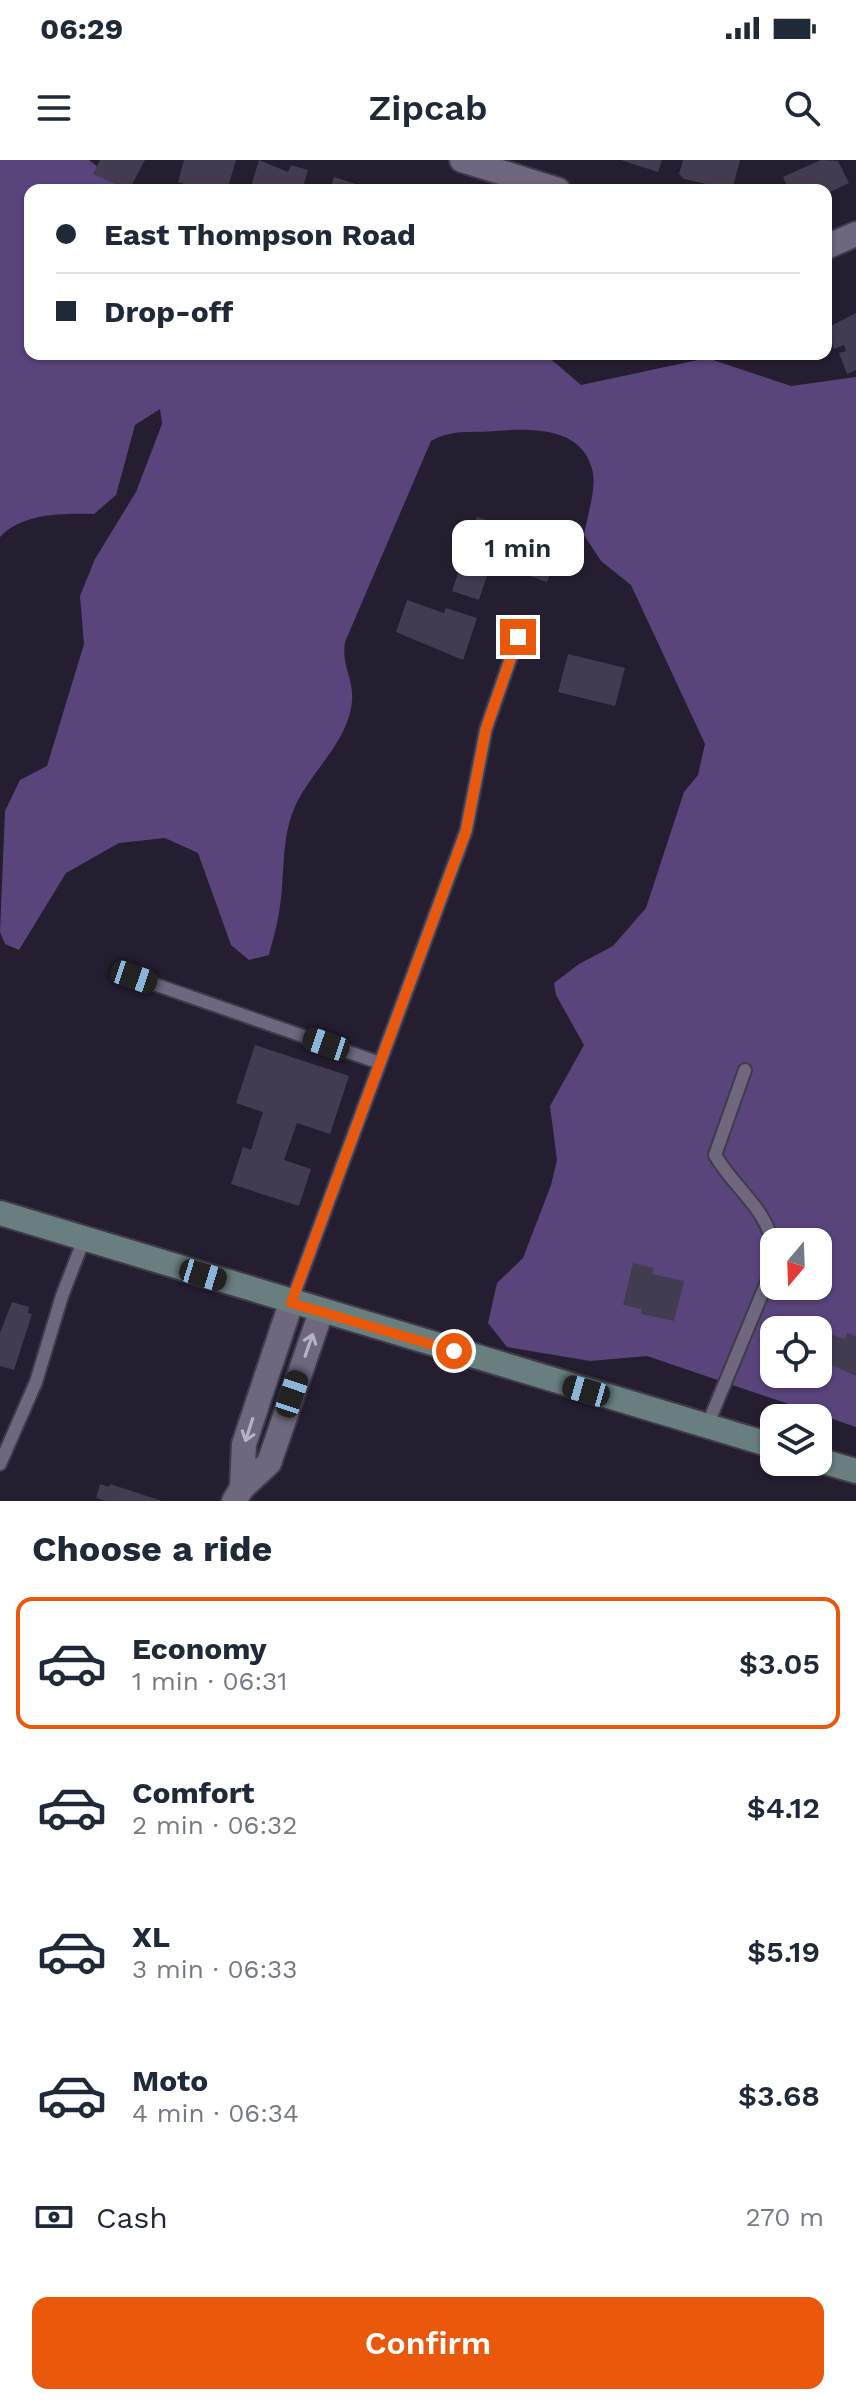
<!DOCTYPE html>
<html lang="en">
<head>
<meta charset="utf-8">
<style>
	body { margin:0; font-family:"Work Sans",sans-serif; background:#f2f2f3; color:#1f2937; height:100vh; display:flex; flex-direction:column; font-size:30px; white-space:nowrap }
	* { box-sizing:border-box; margin:0 }
	p { font-size:26px; color:#747a83 }
	.icon { flex:none; width:44px; height:44px; fill:none; stroke:currentColor; stroke-width:2; stroke-linecap:round; stroke-linejoin:round }
	.map { position:relative; height:1341px; overflow:hidden }
	.drawer { display:flex; flex-direction:column; background:#fff; flex:1 }
	.drawer>* { flex:none }
	.top-card { position:absolute; left:24px; top:24px; width:808px; height:176px; border-radius:16px; box-shadow:0 2px 6px #0004; display:grid; align-content:center; height:176px; padding:0 32px; background:#fff }
	.needle { width:52px; rotate:199deg }
	.tools { position:absolute; left:760px; top:1068px; display:grid; gap:16px }
	.tools a { display:grid; place-items:center; width:72px; height:72px; border-radius:16px; background:#fff; box-shadow:0 2px 6px #0004; font-size:40px }
	.end { position:absolute; width:36px; height:36px; margin:-18px; border:10px solid #ea580c; background:#fff; box-shadow:0 0 0 4px #fff }
	.from { border-radius:50% }
	.bubble { position:absolute; height:56px; border-radius:16px; background:#fff; box-shadow:0 2px 6px #0004; font-size:26px; font-weight:600; line-height:56px; text-align:center }
	.car { position:absolute; width:24px; height:48px; margin:-24px -12px; border-radius:10px; box-shadow:0 0 6px 2px #0007; background:linear-gradient(#222 24%,#8ab4d8 0 40%,#222 0 76%,#8ab4d8 0 86%,#222 0) }
	.top-card b { display:flex; align-items:center; gap:28px; height:76px; font-size:30px }
	.top-card b+b { border-top:2px solid #e0e1e3 }
	.top-card i { width:20px; height:20px; background:#1f2937 }
	ul { padding:0; list-style:none }
	li { display:flex; align-items:center; gap:24px; height:132px; margin:0 16px 12px; padding:0 16px; border:4px solid transparent; border-radius:16px }
	li div { flex:1 }
	li b { display:block; font-size:30px }
	li em { font-style:normal; font-weight:600 }
	li.on { border-color:#ea580c }
	li>.icon { width:72px; height:72px; stroke-width:1.5 }
	h2 { padding:0 32px; font-size:36px; line-height:96px }
	.pay { display:flex; align-items:center; gap:20px; height:88px; padding:0 32px; font-size:30px }
	.pay p { margin-inline-start:auto }
	.action { display:flex; gap:16px; margin-top:auto; padding:16px 32px }
	.action a { flex:1; height:92px; border-radius:16px; background:#ea580c; color:#fff; font-size:32px; font-weight:600; line-height:92px; text-align:center }
	.status { display:flex; justify-content:space-between; align-items:center; height:56px; padding:0 40px; background:#fff; direction:ltr }
	.status svg { height:22px; fill:currentColor }
	header { display:flex; justify-content:space-between; align-items:center; height:104px; padding:0 32px; background:#fff; font-size:36px; font-weight:600 }
	.map>svg:first-child { display:block }
	.forest { fill:#59447c; fill-rule:evenodd }
	.building { fill:#433c50 }
	.lines { fill:none; stroke-linecap:round; stroke-linejoin:round }
	.lane-casing { stroke:#403b4a; stroke-width:16 }
	.street-casing { stroke:#403b4a; stroke-width:28 }
	.secondary-casing { stroke:#403b4a; stroke-width:28 }
	.lane { stroke:#6e677d; stroke-width:12 }
	.street { stroke:#6e677d; stroke-width:24 }
	.secondary { stroke:#697e7f; stroke-width:24 }
	.oneway { stroke:#b7b2c3 }
	.route { stroke:#ea580c; stroke-width:10 }
</style>
</head>
<body>
<div class="status"><b>06:29</b><svg viewBox="0 0 49 12"><path d="M0 12V9h3v3zM5 12V6h3v6zM10 12V3h3v9zM15 12V0h3v12zM26 1h20v11H26zM47 4h2v5h-2z"/></svg></div>
<header><svg class="icon" aria-label="menu" viewBox="0 0 24 24"><path d="M4 6h16M4 12h16M4 18h16"/></svg>Zipcab<svg class="icon" aria-label="search" viewBox="0 0 24 24"><circle cx="10" cy="10" r="6"/><path d="M15 15l6 6"/></svg></header>
<div class="map">
<svg width="856" height="1341" viewBox="0 0 856 1341">
	<rect width="100%" height="100%" fill="#251e31"/>
	<path class="forest" d="M0 0H89L127 30H30V194H545L581 225 707 198 791 226 856 217V1267L647 1196 590 1201 507 1187 488 1163 497 1123 523 1098 551 1025 557 1000 550 946 584 885 556 835 554 823 579 804 613 786 646 748 684 632 698 615 705 584 631 425 601 401 584 375C587 357 596 330 593 313 584 267 533 268 496 271 473 273 451 269 431 281L345 482C341 506 354 518 352 541 348 584 309 612 294 649 281 680 285 714 280 746 278 763 273 779 269 795L249 800 231 785 198 693 165 678 119 683 66 713 19 790 5 784 0 772 5 651 20 620 47 606 84 484 80 436 95 399 136 332 162 264 160 249 135 265 116 335 94 354C63 353 22 353 0 377ZM774 1082H818V1126H774ZM774 1170H818V1214H774Z"/>
	<path class="building" d="M100 0H145L129 30 93 14Z
		M184 0H236L227 30H205L178 22Z
		M259 0 288 12 291 5 308 10 302 30H250Z
		M621 0H662L658 12Z
		M683 0H740L732 30 684 19 679 14Z
		M821 0 838 1 849 23 828 33 830 37 826 39V30H789L783 17Z
		M334 17 371 29 370 30H330Z
		M856 153V210L847 214 839 193 846 191 844 185 834 189 827 168Z
		M477 357 560 384 547 422 491 403 479 440 452 431Z
		M407 440 444 453 446 448 477 458 463 500 396 472Z
		M568 494 625 508 615 546 558 532Z
		M255 885 349 916 330 974 297 963 284 1000 311 1009 299 1046 231 1024 243 987 251 990 263 952 236 943Z
		M633 1103 654 1108 652 1114 684 1121 674 1161 641 1154 642 1149 623 1145Z
		M12 1142 29 1147 28 1153 32 1154 14 1210 0 1206V1173Z
		M826 1173 845 1179 847 1173 856 1176V1216L818 1199Z
		M100 1324 109 1327 110 1324 162 1341H106L96 1338Z"/>
	<g class="lines">
		<defs>
			<path id="lane" d="M134 817 380 903
				M745 910 715 995C735 1030 769 1049 774 1091
				M291 1143 466 671 486 569 518 477
				M707 1266 774 1105
				M0 1304 36 1222 62 1136 84 1079"/>
			<path id="street" d="M462 0 558 30
				M826 87 856 74
				M242 1328 244 1284 291 1143
				M234 1341 242 1328 269 1303 321 1152"/>
			<path id="secondary" d="M0 1053 774 1286
				M818 1300 856 1311"/>
		</defs>
		<use href="#lane" class="lane-casing"/>
		<use href="#street" class="street-casing"/>
		<use href="#secondary" class="secondary-casing"/>
		<use href="#lane" class="lane"/>
		<use href="#street" class="street"/>
		<use href="#secondary" class="secondary"/>
	</g>
	<defs><path id="oneway-shaft" d="M-6 0H5M1.5-3L5.5 0L1.5 3" fill="none" stroke-width="1.6" stroke-linecap="round" stroke-linejoin="round" transform="scale(2)"/></defs>
	<g class="oneway">
		<use href="#oneway-shaft" transform="translate(309 1185) rotate(-71)"/>
		<use href="#oneway-shaft" transform="translate(249 1270) rotate(108)"/>
	</g>
	<g class="lines">
		<path class="route" d="M454 1191 291 1143 466 671 486 569 518 477"/>
	</g>
</svg>
<div class="tools">
<a><svg class="needle" viewBox="-14 -14 28 28"><path d="M0-13l5 13h-10z" fill="#e53935"/><path d="M0 13l5-13h-10z" fill="#747a83"/></svg></a>
<a><svg class="icon" aria-label="locate" viewBox="0 0 24 24"><circle cx="12" cy="12" r="6"/><path d="M12 2v4M12 18v4M2 12h4M18 12h4"/></svg></a>
<a><svg class="icon" aria-label="layers" viewBox="0 0 24 24"><path d="M12 4l9 5-9 5-9-5zM3 14l9 5 9-5"/></svg></a>
</div>
<i class="end from" style="left:454px;top:1191px"></i>
<i class="end" style="left:518px;top:477px"></i>
<div class="bubble" style="left:452px;top:360px;width:132px">1 min</div>
<i class="car" style="left:134px;top:817px;rotate:109deg"></i>
<i class="car" style="left:326px;top:884px;rotate:289deg"></i>
<i class="car" style="left:203px;top:1115px;rotate:107deg"></i>
<i class="car" style="left:586px;top:1231px;rotate:286deg"></i>
<i class="car" style="left:292px;top:1234px;rotate:19deg"></i>
<div class="top-card">
<b><i class="from"></i>East Thompson Road</b>
<b><i></i>Drop-off</b>
</div>
</div>
<section class="drawer">
<h2>Choose a ride</h2>
<ul>
<li class="on"><svg class="icon" aria-label="car" viewBox="0 0 24 24"><path d="M5 17H2v-5l4-1 3-4h7l3 4 3 1v5h-3M9 17h6M6 11h13"/><circle cx="7" cy="17" r="2"/><circle cx="17" cy="17" r="2"/></svg><div><b>Economy</b><p>1 min · 06:31</p></div><em>$3.05</em></li>
<li><svg class="icon" aria-label="car" viewBox="0 0 24 24"><path d="M5 17H2v-5l4-1 3-4h7l3 4 3 1v5h-3M9 17h6M6 11h13"/><circle cx="7" cy="17" r="2"/><circle cx="17" cy="17" r="2"/></svg><div><b>Comfort</b><p>2 min · 06:32</p></div><em>$4.12</em></li>
<li><svg class="icon" aria-label="car" viewBox="0 0 24 24"><path d="M5 17H2v-5l4-1 3-4h7l3 4 3 1v5h-3M9 17h6M6 11h13"/><circle cx="7" cy="17" r="2"/><circle cx="17" cy="17" r="2"/></svg><div><b>XL</b><p>3 min · 06:33</p></div><em>$5.19</em></li>
<li><svg class="icon" aria-label="car" viewBox="0 0 24 24"><path d="M5 17H2v-5l4-1 3-4h7l3 4 3 1v5h-3M9 17h6M6 11h13"/><circle cx="7" cy="17" r="2"/><circle cx="17" cy="17" r="2"/></svg><div><b>Moto</b><p>4 min · 06:34</p></div><em>$3.68</em></li>
</ul>
<div class="pay"><svg class="icon" aria-label="cash" viewBox="0 0 24 24"><path d="M3 7h18v10H3z"/><circle cx="12" cy="12" r="2"/></svg>Cash<p>270 m</p></div>
<div class="action"><a>Confirm</a></div>
</section>
</body>
</html>
